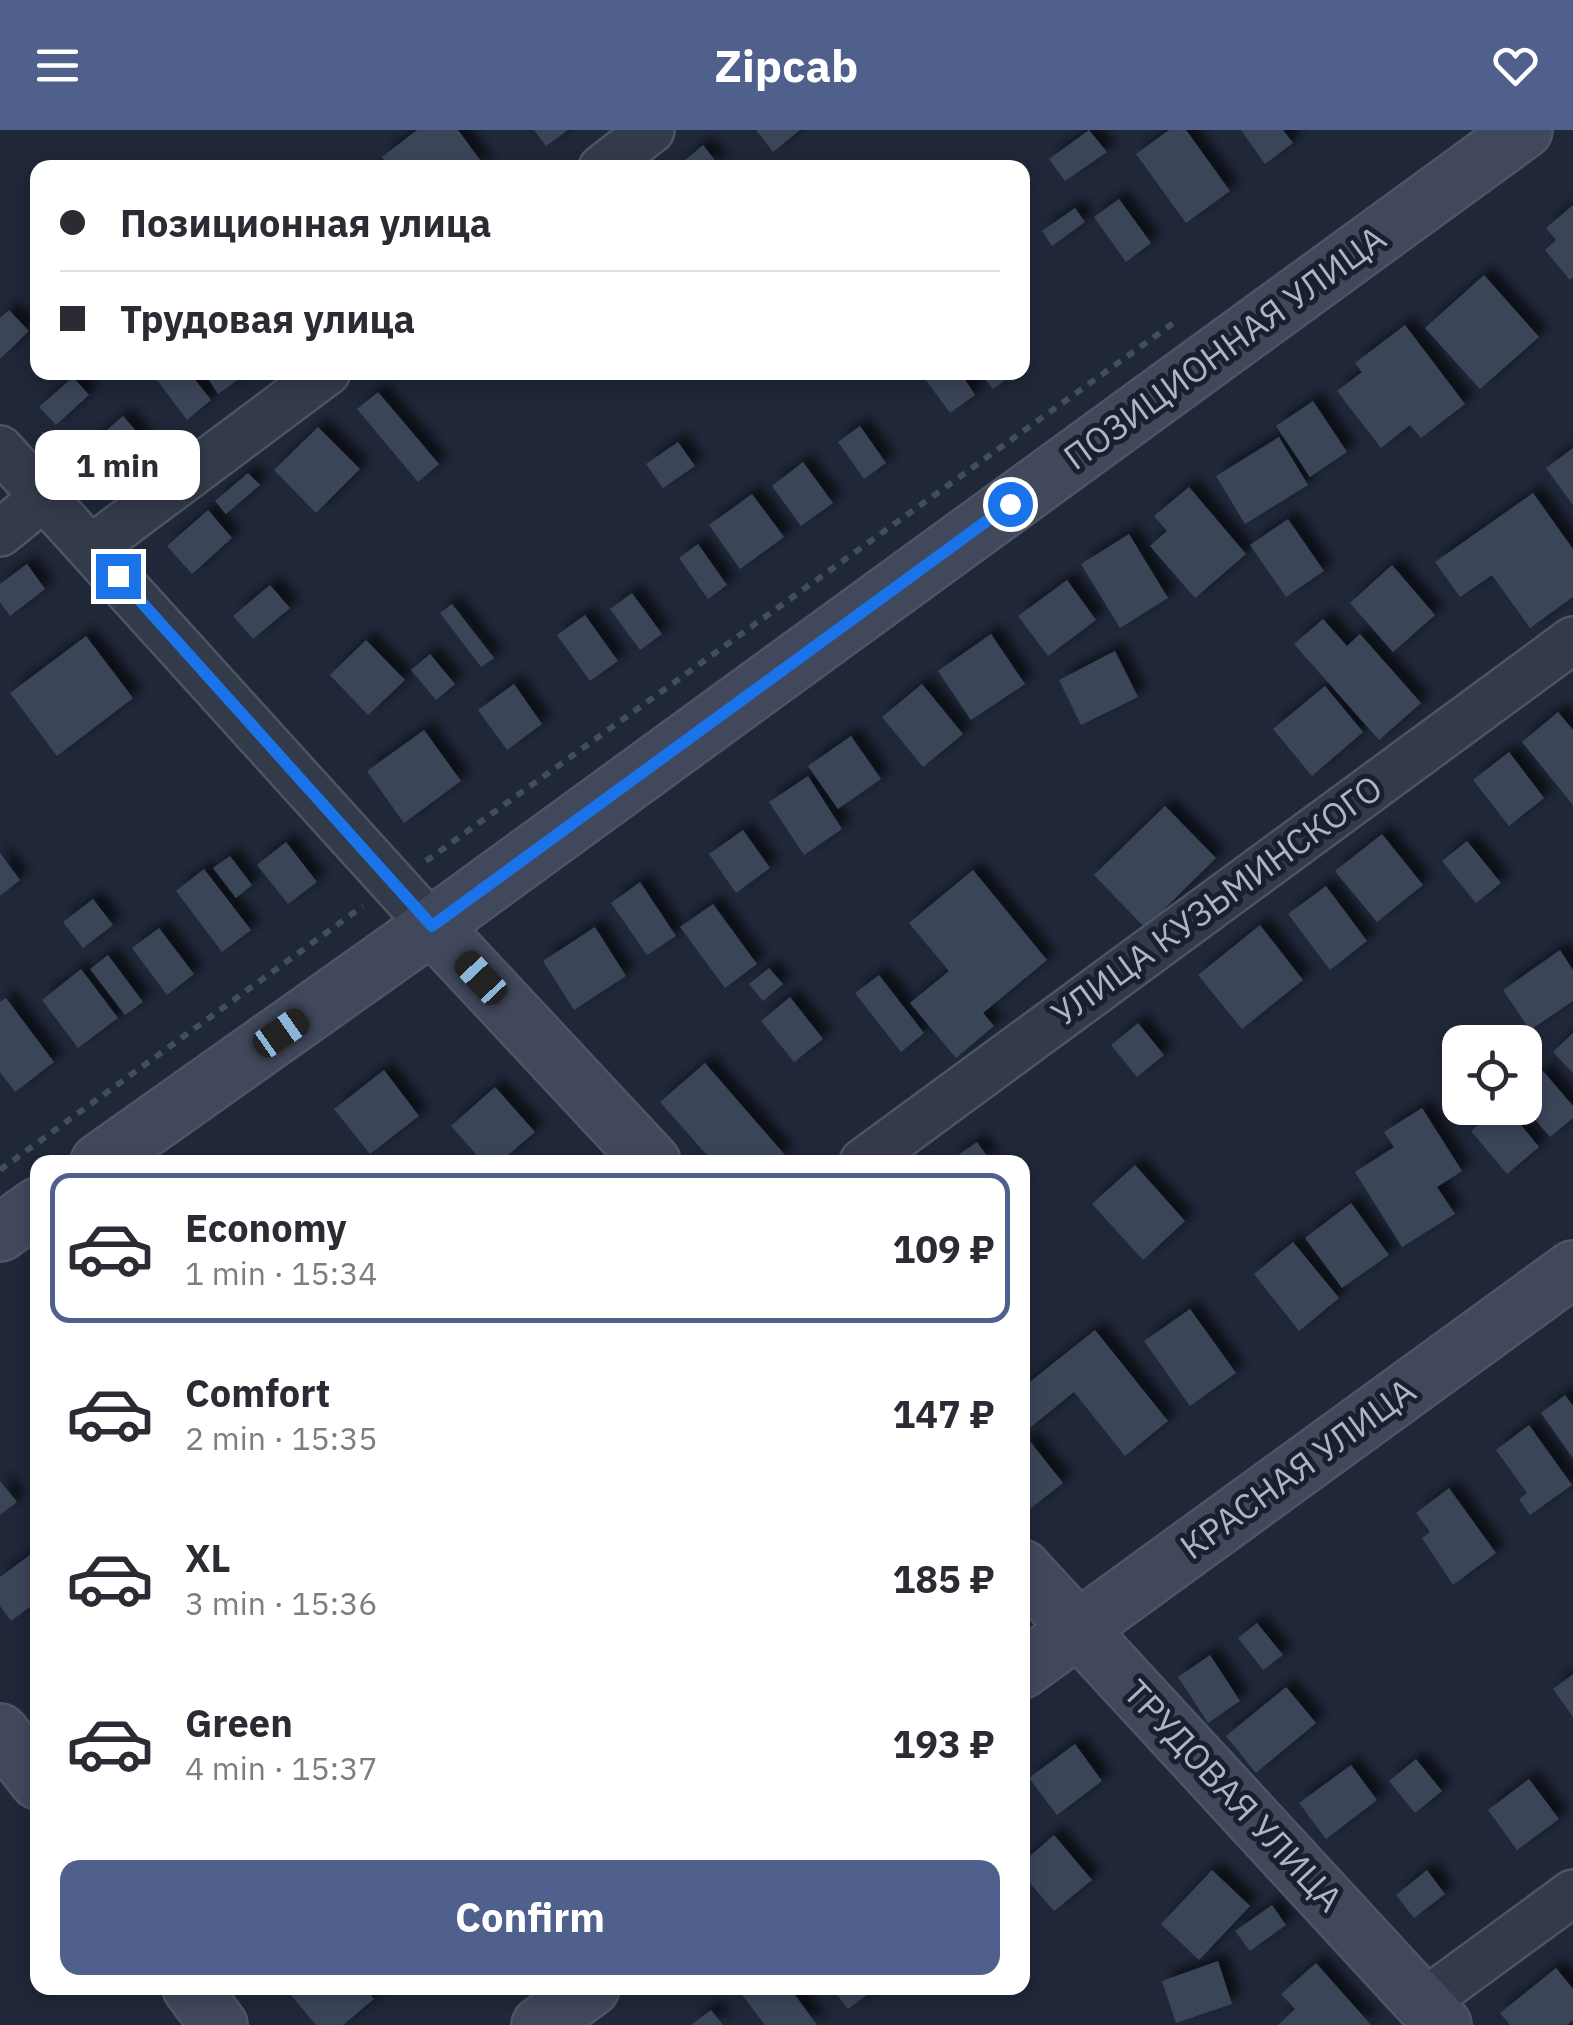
<!DOCTYPE html>
<html lang="en">
<head>
<meta charset="utf-8">
<style>
	body { margin:0; font-family:"IBM Plex Sans",sans-serif; background:#f2f2f3; color:#2b2b33; height:100vh; display:flex; flex-direction:column; font-size:38px; white-space:nowrap }
	* { box-sizing:border-box; margin:0 }
	p { font-size:32px; color:#7c7c81 }
	.icon { flex:none; width:55px; height:55px; fill:none; stroke:currentColor; stroke-width:2; stroke-linecap:round; stroke-linejoin:round }
	.map { position:relative; flex:1; overflow:hidden }
	.drawer { position:absolute; left:30px; top:1025px; width:1000px; height:840px; display:flex; flex-direction:column; background:#fff; border-radius:20px; box-shadow:0 5px 15px #0003 }
	.drawer>* { flex:none }
	.banner { position:absolute; left:30px; top:30px; width:1000px; height:220px; border-radius:20px; box-shadow:0 5px 15px #0003; display:grid; align-content:center; height:220px; padding:0 30px; background:#fff }
	.controls { position:absolute; left:1442px; top:895px; display:grid; gap:20px }
	.controls a { display:grid; place-items:center; width:100px; height:100px; border-radius:20px; background:#fff; box-shadow:0 5px 15px #0003; font-size:50px }
	.end { position:absolute; width:45px; height:45px; margin:-22px; border:12px solid #1a73e8; background:#fff; box-shadow:0 0 0 5px #fff }
	.from { border-radius:50% }
	.bubble { position:absolute; height:70px; border-radius:20px; background:#fff; box-shadow:0 5px 15px #0003; font-size:32px; font-weight:700; line-height:70px; text-align:center }
	.car { position:absolute; width:30px; height:60px; margin:-30px -15px; border-radius:12px; box-shadow:0 0 8px 2px #0007; background:linear-gradient(#222 24%,#8ab4d8 0 40%,#222 0 76%,#8ab4d8 0 86%,#222 0) }
	.banner b { display:flex; align-items:center; gap:35px; height:95px; font-size:38px }
	.banner b+b { border-top:2px solid #e1e1e2 }
	.banner i { width:25px; height:25px; background:#2b2b33 }
	ul { padding:18px 0 0; list-style:none }
	li { display:flex; align-items:center; gap:30px; height:150px; margin:0 20px 15px; padding:0 10px; border:5px solid transparent; border-radius:20px }
	li div { flex:1 }
	li b { display:block; font-size:38px }
	li em { font-style:normal; font-weight:700 }
	li.selected { border-color:#4f608d }
	li>.icon { width:90px; height:90px; stroke-width:1.5 }
	.button { display:flex; gap:20px; margin-top:auto; padding:20px 30px }
	.button a { flex:1; height:115px; border-radius:20px; background:#4f608d; color:#fff; font-size:40px; font-weight:700; line-height:115px; text-align:center }
	header { display:flex; justify-content:space-between; align-items:center; height:130px; padding:0 30px; background:#4f608d; color:#fff; font-size:45px; font-weight:700 }
	.map>svg:first-child { display:block }
	.building { fill:#3b4559; filter:url(#shadow) }
	.lines { fill:none; stroke-linecap:round; stroke-linejoin:round }
	.street-casing { stroke:#4d5463; stroke-width:50 }
	.secondary-casing { stroke:#4d5463; stroke-width:60 }
	.path { stroke:#3f5157; stroke-width:6; stroke-dasharray:8 8; stroke-linecap:butt }
	.street { stroke:#333a49; stroke-width:45 }
	.secondary { stroke:#41485c; stroke-width:55 }
	.route { stroke:#1a73e8; stroke-width:12 }
	.labels { text-anchor:middle; stroke-width:10; stroke-linejoin:round; paint-order:stroke }
	.street-label { font-size:35px; fill:#adb4c5; stroke:#191f2d }
</style>
</head>
<body>
<header><svg class="icon" aria-label="menu" viewBox="0 0 24 24"><path d="M4 6h16M4 12h16M4 18h16"/></svg>Zipcab<svg class="icon" aria-label="heart" viewBox="0 0 24 24"><path d="M12 20l-8-8c-3-5 5-10 8-4 3-6 11-1 8 4z"/></svg></header>
<div class="map">
<svg width="1573" height="1895" viewBox="0 0 1573 1895">
	<defs>
		<filter id="shadow"><feDropShadow dx="9" dy="-9" stdDeviation="5" flood-color="#0009"/></filter>
	</defs>
	<rect width="100%" height="100%" fill="#1f2738"/>
	<path class="building" d="M417 0H458L486 38H390L382 27Z
		M534 0H568L546 16Z
		M756 0H800L773 22Z
		M1089 0 1107 22 1065 51 1049 29Z
		M1169 0H1186L1230 61 1186 93 1136 24Z
		M1241 0H1283L1293 13 1265 34Z
		M703 15 721 38H676Z
		M1119 69 1151 113 1126 132 1094 87Z
		M1573 75V147L1570 150 1545 120 1556 110 1546 98Z
		M1075 78 1085 92 1052 116 1042 101Z
		M1484 145 1539 207 1480 259 1425 198Z
		M9 180 29 201 0 229V188Z
		M1405 195 1465 274 1421 308 1410 295 1381 318 1337 261 1362 242 1355 233Z
		M151 242H189L211 270 187 290Z
		M204 242H249L218 264Z
		M928 242H960L975 265 950 283 923 246Z
		M980 242H1016L993 259Z
		M73 247 89 265 56 295 39 277Z
		M378 262 439 334 418 352 357 279Z
		M1313 271 1347 322 1310 347 1276 296Z
		M123 286 143 309 99 348 78 325Z
		M860 296 886 333 864 349 838 312Z
		M318 297 360 339 316 383 274 340Z
		M1279 307 1308 355 1245 394 1216 346Z
		M678 312 695 336 663 358 646 334Z
		M1573 318V375L1546 338Z
		M803 332 833 373 801 396 772 356Z
		M248 343 260 355 226 384 215 371Z
		M1189 357 1246 424 1195 468 1150 416 1167 401 1154 386Z
		M1533 363 1573 419V467L1530 498 1492 445 1460 467 1435 432Z
		M752 364 784 407 740 439 709 395Z
		M208 380 232 408 192 444 167 416Z
		M1288 389 1324 441 1286 467 1250 415Z
		M1129 404 1168 468 1120 498 1081 434Z
		M698 414 727 455 708 469 679 428Z
		M27 434 45 459 10 486 0 472V454Z
		M1392 435 1435 485 1393 522 1350 473Z
		M1067 450 1096 490 1048 526 1018 486Z
		M270 455 290 478 253 509 233 486Z
		M632 463 662 504 640 520 610 479Z
		M452 474 494 528 481 537 440 483Z
		M585 485 618 531 590 551 557 505Z
		M1323 489 1347 516 1360 504 1421 573 1379 610 1294 514Z
		M991 504 1025 554 971 590 938 541Z
		M86 506 133 568 57 626 10 563Z
		M366 510 405 550 368 585 330 545Z
		M1115 521 1138 567 1081 595 1059 550Z
		M430 524 455 554 436 570 411 540Z
		M514 554 542 594 507 620 478 580Z
		M922 554 963 604 923 637 882 587Z
		M1325 556 1363 602 1312 646 1273 599Z
		M1558 582 1573 600V675L1522 612Z
		M424 600 461 651 404 693 367 641Z
		M851 606 881 649 838 679 808 636Z
		M1509 622 1544 668 1509 696 1473 650Z
		M808 646 842 699 804 725 769 672Z
		M1165 676 1216 728 1145 798 1094 745Z
		M743 700 770 738 736 763 709 724Z
		M1382 704 1423 755 1377 792 1335 741Z
		M1467 711 1501 753 1476 773 1442 731Z
		M286 712 317 752 288 774 257 735Z
		M0 723 20 750 0 766Z
		M230 726 252 755 236 768 213 738Z
		M204 739 251 800 222 822 176 761Z
		M973 740 1047 830 983 883 994 896 956 928 910 873 949 841 909 793Z
		M640 752 676 806 647 825 611 773Z
		M1326 756 1367 811 1330 840 1288 784Z
		M93 769 113 795 83 818 63 792Z
		M713 774 757 834 725 858 680 797Z
		M1260 795 1303 850 1242 899 1198 845Z
		M595 797 626 846 574 880 543 831Z
		M159 798 194 844 167 865 132 818Z
		M1560 820 1573 840V871L1530 900 1503 860Z
		M108 825 143 872 125 885 90 839Z
		M769 838 783 854 763 871 749 854Z
		M81 839 118 888 78 918 42 870Z
		M879 845 924 903 901 922 855 863Z
		M790 867 823 909 794 932 761 891Z
		M6 868 54 932 15 962 0 942V872Z
		M1138 893 1164 925 1137 947 1111 915Z
		M1573 903V943L1553 922Z
		M705 933 785 1025 776 1032H713L660 972Z
		M384 940 419 986 370 1024 334 979Z
		M1543 941 1573 976V988L1550 1007 1525 977V956Z
		M495 957 535 1002 500 1032H483L451 996Z
		M1422 978 1462 1041 1437 1057 1455 1084 1402 1117 1355 1042 1394 1017 1384 1002Z
		M1499 978H1507L1539 1017 1507 1044 1471 1001Z
		M977 1012 991 1032H948Z
		M1135 1035 1185 1091 1143 1130 1092 1074Z
		M1351 1073 1389 1125 1342 1158 1305 1108Z
		M1293 1112 1339 1168 1299 1201 1254 1144Z
		M1190 1179 1236 1243 1190 1276 1144 1211Z
		M1095 1200 1168 1291 1125 1326 1074 1262 1026 1301 1022 1297V1258Z
		M1565 1265 1573 1276V1328L1541 1283Z
		M1529 1295 1572 1355 1530 1385 1519 1369 1527 1363 1496 1320Z
		M1028 1309 1063 1353 1031 1378 1022 1367V1314Z
		M0 1351 17 1372 0 1385Z
		M1449 1358 1496 1423 1453 1455 1422 1408 1430 1402 1416 1383Z
		M31 1424 38 1433V1471L11 1491 0 1476V1447Z
		M1257 1493 1283 1525 1263 1540 1238 1508Z
		M1210 1525 1240 1571 1208 1593 1178 1547Z
		M1573 1544V1587L1553 1559Z
		M1286 1557 1316 1593 1256 1643 1226 1606Z
		M1075 1614 1102 1651 1057 1685 1029 1648Z
		M1416 1629 1442 1661 1415 1683 1389 1651Z
		M1351 1635 1377 1670 1326 1709 1299 1673Z
		M1529 1649 1559 1689 1517 1720 1488 1680Z
		M1054 1705 1092 1750 1054 1781 1022 1744V1733Z
		M1212 1740 1250 1776 1199 1830 1161 1794Z
		M1427 1740 1445 1764 1414 1788 1396 1765Z
		M1272 1775 1286 1795 1250 1821 1235 1801Z
		M1218 1831 1232 1874 1176 1893 1162 1851Z
		M1316 1833 1371 1895H1278L1295 1879 1281 1864Z
		M1556 1838 1573 1859V1890L1567 1895H1510L1500 1883Z
		M285 1858H365L374 1869 343 1895H316Z
		M737 1858H790L817 1895H765Z
		M832 1858H876L848 1879Z
		M711 1880 723 1895H691Z"/>
	<g class="lines">
		<defs>
			<path id="street" d="M602 38 651 0
				M0 319 432 796
				M0 403 43 368
				M93 417 327 242
				M863 1032 1573 510
				M1424 1872 1573 1763"/>
			<path id="secondary" d="M432 796 652 1032
				M99 1032 432 796 1524 0
				M0 1103 38 1076
				M1022 1438 1443 1895
				M1022 1540 1573 1139
				M0 1602 38 1651
				M191 1858 219 1895
				M540 1895 591 1858"/>
		</defs>
		<use href="#street" class="street-casing"/>
		<use href="#secondary" class="secondary-casing"/>
		<path class="path" d="M426 731 1179 189
			M0 1040 363 776"/>
		<use href="#street" class="street"/>
		<use href="#secondary" class="secondary"/>
	</g>
	<g class="lines">
		<path class="route" d="M118 446 432 796 1010 374"/>
	</g>
	<g class="labels">
		<g class="street-label">
			<text transform="translate(1225 218) rotate(-36)" y="12">ПОЗИЦИОННАЯ УЛИЦА</text>
			<text transform="translate(1217 771) rotate(-36)" y="12">УЛИЦА КУЗЬМИНСКОГО</text>
			<text transform="translate(1298 1339) rotate(-36)" y="12">КРАСНАЯ УЛИЦА</text>
			<text transform="translate(1233 1666) rotate(47)" y="12">ТРУДОВАЯ УЛИЦА</text>
		</g>
	</g>
</svg>
<div class="controls">
<a><svg class="icon" aria-label="locate" viewBox="0 0 24 24"><circle cx="12" cy="12" r="6"/><path d="M12 2v4M12 18v4M2 12h4M18 12h4"/></svg></a>
</div>
<i class="end from" style="left:1010px;top:374px"></i>
<i class="end" style="left:118px;top:446px"></i>
<div class="bubble" style="left:35px;top:300px;width:165px">1 min</div>
<i class="car" style="left:481px;top:848px;rotate:317deg"></i>
<i class="car" style="left:281px;top:903px;rotate:55deg"></i>
<div class="banner">
<b><i class="from"></i>Позиционная улица</b>
<b><i></i>Трудовая улица</b>
</div>
<section class="drawer">
<ul>
<li class="selected"><svg class="icon" aria-label="car" viewBox="0 0 24 24"><path d="M5 17H2v-5l4-1 3-4h7l3 4 3 1v5h-3M9 17h6M6 11h13"/><circle cx="7" cy="17" r="2"/><circle cx="17" cy="17" r="2"/></svg><div><b>Economy</b><p>1 min · 15:34</p></div><em>109 ₽</em></li>
<li><svg class="icon" aria-label="car" viewBox="0 0 24 24"><path d="M5 17H2v-5l4-1 3-4h7l3 4 3 1v5h-3M9 17h6M6 11h13"/><circle cx="7" cy="17" r="2"/><circle cx="17" cy="17" r="2"/></svg><div><b>Comfort</b><p>2 min · 15:35</p></div><em>147 ₽</em></li>
<li><svg class="icon" aria-label="car" viewBox="0 0 24 24"><path d="M5 17H2v-5l4-1 3-4h7l3 4 3 1v5h-3M9 17h6M6 11h13"/><circle cx="7" cy="17" r="2"/><circle cx="17" cy="17" r="2"/></svg><div><b>XL</b><p>3 min · 15:36</p></div><em>185 ₽</em></li>
<li><svg class="icon" aria-label="car" viewBox="0 0 24 24"><path d="M5 17H2v-5l4-1 3-4h7l3 4 3 1v5h-3M9 17h6M6 11h13"/><circle cx="7" cy="17" r="2"/><circle cx="17" cy="17" r="2"/></svg><div><b>Green</b><p>4 min · 15:37</p></div><em>193 ₽</em></li>
</ul>
<div class="button"><a>Confirm</a></div>
</section>
</div>
</body>
</html>
